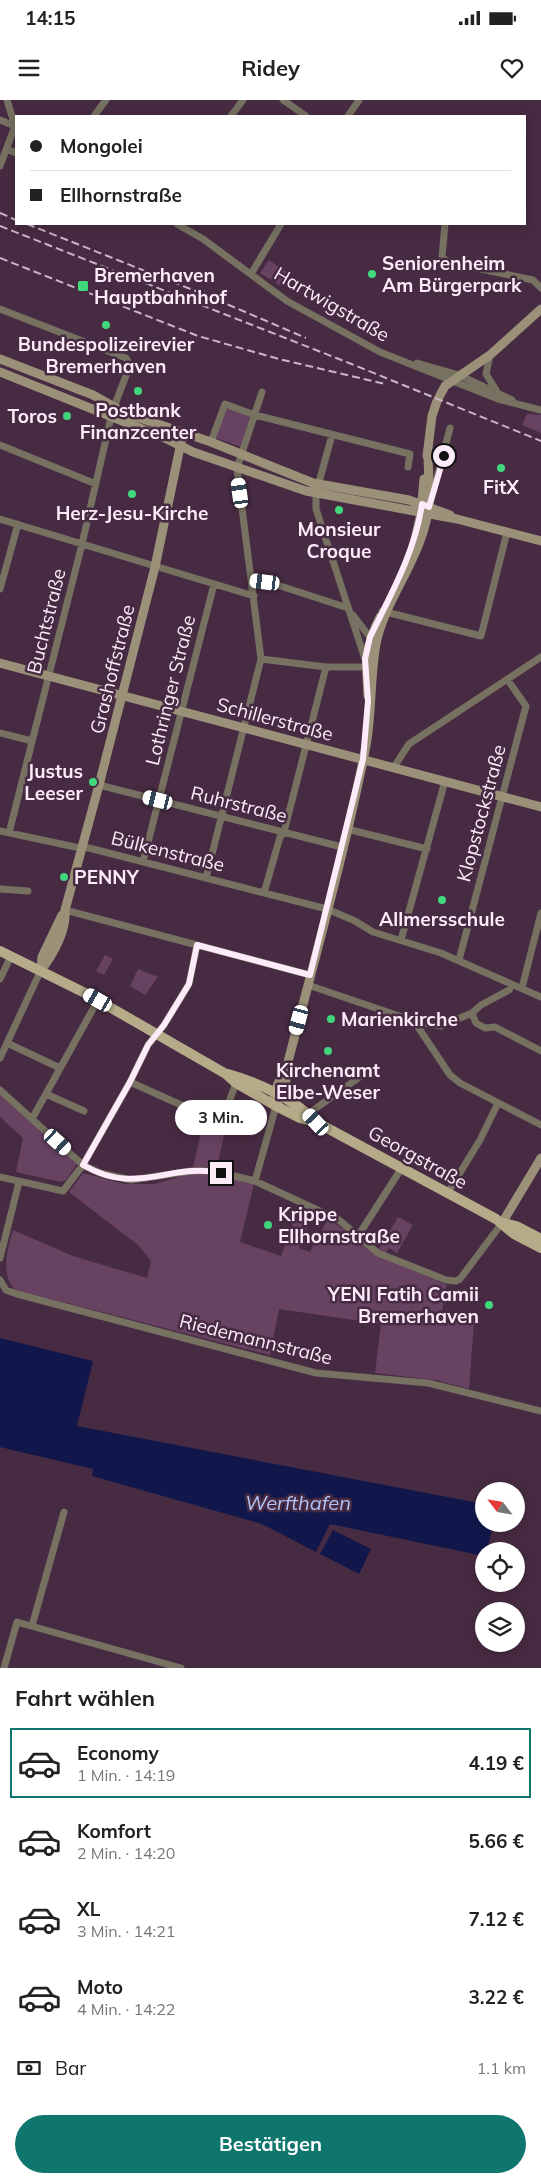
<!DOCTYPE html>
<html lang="de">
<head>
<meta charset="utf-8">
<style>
	body { margin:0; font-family:Mulish,sans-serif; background:#f6f6f6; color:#222; height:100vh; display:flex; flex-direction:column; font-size:19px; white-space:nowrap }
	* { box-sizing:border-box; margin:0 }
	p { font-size:16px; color:#767676 }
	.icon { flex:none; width:28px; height:28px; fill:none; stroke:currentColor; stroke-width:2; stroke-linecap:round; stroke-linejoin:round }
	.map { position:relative; height:1568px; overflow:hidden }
	.sheet { display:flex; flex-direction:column; background:#fff; flex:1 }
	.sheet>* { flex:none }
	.top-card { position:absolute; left:15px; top:15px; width:511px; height:110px; border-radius:0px; box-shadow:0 2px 12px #0003; display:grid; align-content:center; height:110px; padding:0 15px; background:#fff }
	.needle { width:32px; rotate:301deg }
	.fabs { position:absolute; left:475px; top:1382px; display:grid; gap:10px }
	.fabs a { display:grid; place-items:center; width:50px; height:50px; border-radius:50%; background:#fff; box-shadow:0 2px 12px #0003; font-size:25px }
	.end { position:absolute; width:22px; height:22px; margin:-11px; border:6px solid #fdebfa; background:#111; box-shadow:0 0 0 2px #111 }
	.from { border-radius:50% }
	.bubble { position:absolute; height:35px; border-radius:18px; background:#fff; box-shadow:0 2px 12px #0003; font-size:16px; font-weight:700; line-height:35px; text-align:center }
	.car { position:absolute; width:15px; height:30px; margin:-15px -8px; border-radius:6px; box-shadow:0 0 4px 1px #0007; background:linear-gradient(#fff 24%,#345 0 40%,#fff 0 76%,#345 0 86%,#fff 0) }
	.top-card b { display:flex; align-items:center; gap:18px; height:48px; font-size:19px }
	.top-card b+b { border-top:1px solid #e0e0e0 }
	.top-card i { width:12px; height:12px; background:#222 }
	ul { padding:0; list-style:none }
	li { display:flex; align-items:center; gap:15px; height:70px; margin:0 10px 8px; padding:0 5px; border:2px solid transparent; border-radius:0px }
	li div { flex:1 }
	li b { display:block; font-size:19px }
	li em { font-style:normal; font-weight:700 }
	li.active { border-color:#0f766e }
	li>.icon { width:45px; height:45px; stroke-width:1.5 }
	h2 { padding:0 15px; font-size:22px; line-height:60px }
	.pay { display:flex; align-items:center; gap:12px; height:55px; padding:0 15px; font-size:19px }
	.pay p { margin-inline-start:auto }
	.primary-button { display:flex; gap:10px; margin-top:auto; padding:10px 15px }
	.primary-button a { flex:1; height:58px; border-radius:30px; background:#0f766e; color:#fff; font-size:20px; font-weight:700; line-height:58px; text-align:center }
	.status { display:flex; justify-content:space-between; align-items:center; height:35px; padding:0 25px; background:#fff; direction:ltr }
	.status svg { height:14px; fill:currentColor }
	header { display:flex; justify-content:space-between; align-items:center; height:65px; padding:0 15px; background:#fff; font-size:22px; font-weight:700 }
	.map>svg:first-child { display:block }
	.green { fill:#674261 }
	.water { fill:#11174a }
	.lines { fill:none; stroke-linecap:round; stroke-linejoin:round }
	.street { stroke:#767161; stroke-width:7 }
	.secondary { stroke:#9a9178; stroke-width:9 }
	.primary { stroke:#b5ab89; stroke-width:10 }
	.rail { stroke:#cab5c6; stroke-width:2; stroke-dasharray:8 4; stroke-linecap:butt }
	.route { stroke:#fdebfa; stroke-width:6 }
	.poi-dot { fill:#41d77c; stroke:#472b42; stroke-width:2 }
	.labels { text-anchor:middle; stroke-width:5; stroke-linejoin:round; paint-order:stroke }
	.poi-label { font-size:19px; font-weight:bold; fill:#fdebfa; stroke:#472b42 }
	.street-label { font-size:19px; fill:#fdebfa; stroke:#472b42 }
	.water-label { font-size:20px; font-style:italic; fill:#b2c1f5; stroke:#472b42 }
</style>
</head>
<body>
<div class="status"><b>14:15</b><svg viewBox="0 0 49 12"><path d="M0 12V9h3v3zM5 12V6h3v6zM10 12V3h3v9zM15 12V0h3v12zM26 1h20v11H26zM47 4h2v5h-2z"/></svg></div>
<header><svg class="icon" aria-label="menu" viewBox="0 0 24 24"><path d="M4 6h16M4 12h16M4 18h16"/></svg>Ridey<svg class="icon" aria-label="heart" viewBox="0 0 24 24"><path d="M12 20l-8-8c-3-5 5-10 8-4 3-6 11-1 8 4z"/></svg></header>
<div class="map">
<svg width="541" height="1568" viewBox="0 0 541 1568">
	<rect width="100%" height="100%" fill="#472b42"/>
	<path class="green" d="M269 160 289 174 281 186 260 173Z
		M227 308 250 316 241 347 216 338Z
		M527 314 541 315V333L522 325Z
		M105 855 113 859 104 875 96 871Z
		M138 869 158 877 145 895 130 886Z
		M0 994 77 1064 66 1080 61 1082 16 1072 23 1038 0 1017Z
		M204 1020 226 1027 217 1067H193Z
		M83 1073 125 1084H154L193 1073 217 1076 254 1084 240 1142 281 1156 299 1107 313 1113 299 1148 310 1152 328 1119 400 1165 447 1185 441 1217 474 1223 469 1289 436 1280 375 1273 381 1224 279 1209 270 1255 16 1190C0 1177 7 1150 13 1130L73 1156 147 1178 151 1161 138 1145 69 1092Z
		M398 1117 413 1125 397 1153 389 1148 385 1153 379 1149Z"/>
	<path class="water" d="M0 1238 93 1261 77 1326 484 1404V1424H493L487 1451H484V1456L330 1424 316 1452 262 1424 92 1376 93 1369 0 1347Z
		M333 1430 371 1449 359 1474 320 1454Z"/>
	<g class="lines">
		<path class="street" d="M283 0 306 16
			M94 16 106 0
			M231 16 243 0
			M348 16 359 0
			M0 20 15 26
			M7 49 16 53
			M0 66 15 26 7 0
			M177 124 203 139 287 201 380 252 498 299 541 310
			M445 124 442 157 448 162 533 180 541 188
			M251 174 281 124
			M0 209 126 258 130 265 114 307
			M490 255 486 274 496 290
			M417 263 459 275 512 300
			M332 335 316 393V409L365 559
			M211 342 225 304 255 315 410 354 408 367
			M0 345 96 384
			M430 404 450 328
			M0 419 254 496
			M252 480 265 481 348 508
			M0 489 18 424
			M382 511 481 536 507 432
			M353 515 372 540
			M261 559 326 567H366
			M0 633 32 641
			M394 667 409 644 541 557
			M99 685 342 747
			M347 729 427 749
			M0 731 75 747 89 748 327 809 355 821 373 832 441 853 541 897
			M9 733 82 444 111 317
			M143 762 214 484
			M206 778 261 559 237 368 262 292
			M0 789 28 791
			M264 793 280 737 284 732 326 567
			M65 810 310 875
			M401 840 445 681
			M459 860 526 606 507 579
			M0 879 11 856
			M308 885 414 921 441 926 472 913 481 905 509 890 512 885
			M522 888 541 813
			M472 913 476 923 485 928 495 927 541 951
			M414 921 450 975 460 983 541 1025
			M7 943 60 968
			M0 958 41 870
			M130 982 221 1023 236 983
			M0 990 83 1065 100 1073 131 1080 192 1071H213L255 1081 339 1120 378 1153 446 1180 456 1181 460 1179 502 1123
			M46 994 84 1011
			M308 1014 361 976 367 974
			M32 1019 98 900
			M0 1077 63 1091 83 1065 130 982 148 945 164 925 189 884 197 845
			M255 1081 276 1006
			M447 1094 480 1040 498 1003
			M358 1136 401 1069
			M0 1158 19 1082
			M0 1180 6 1190 17 1194 316 1273 428 1283 541 1311
			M32 1526 64 1412
			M4 1568 17 1522 181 1568"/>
		<path class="secondary" d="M0 259 93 295 125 313 211 342 313 383 409 400 450 415
			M0 272 167 339 193 352 306 391 457 419 541 441
			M427 356 432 316 437 301 445 286 490 255 541 209
			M415 440 421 413 424 379
			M0 563 541 707
			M368 596C366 562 364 549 380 517
			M41 870C53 855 67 830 65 810L99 685 155 467 183 333
			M41 870 42 857 62 815
			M275 998 274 993 285 968
			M276 1006 285 989 288 962C315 857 345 752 366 646 372 612 370 578 376 544 384 503 413 469 424 429 432 404 428 377 428 351
			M502 1123 541 1058"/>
		<path class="primary" d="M0 851 87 894 226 974 236 983 276 1006 300 1018 316 1022 496 1119 514 1134 541 1148
			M228 974C257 982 294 999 315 1021
			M503 1123 516 1126 541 1139"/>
		<path class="rail" d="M0 113 16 120
			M27 124 208 196 306 238
			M0 126 349 263 541 341
			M0 158 198 236 279 259 385 284"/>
	</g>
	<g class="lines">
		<path class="route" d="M221 1073C169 1062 138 1097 83 1065L130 982 148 945 164 925 189 884 197 845 310 875 363 659 368 601 365 559 370 537C391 494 415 452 422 404L429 407 444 356"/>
	</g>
	<g class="poi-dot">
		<circle cx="372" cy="174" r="5"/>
		<rect x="77" y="180" width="12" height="12" rx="2.5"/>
		<circle cx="106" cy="225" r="5"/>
		<circle cx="138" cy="291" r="5"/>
		<circle cx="67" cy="316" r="5"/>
		<circle cx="501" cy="368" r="5"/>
		<circle cx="132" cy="394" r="5"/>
		<circle cx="339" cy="410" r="5"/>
		<circle cx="93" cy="682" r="5"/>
		<circle cx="64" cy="777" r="5"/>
		<circle cx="442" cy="800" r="5"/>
		<circle cx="331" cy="919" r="5"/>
		<circle cx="328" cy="951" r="5"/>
		<circle cx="268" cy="1125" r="5"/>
		<circle cx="489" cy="1205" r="5"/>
	</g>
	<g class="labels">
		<g class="poi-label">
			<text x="382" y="170" text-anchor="start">Seniorenheim<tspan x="382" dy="22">Am Bürgerpark</tspan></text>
			<text x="94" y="182" text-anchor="start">Bremerhaven<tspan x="94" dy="22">Hauptbahnhof</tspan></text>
			<text x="106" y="251">Bundespolizeirevier<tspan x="106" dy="22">Bremerhaven</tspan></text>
			<text x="138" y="317">Postbank<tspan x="138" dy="22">Finanzcenter</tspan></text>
			<text x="57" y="323" text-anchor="end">Toros</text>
			<text x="501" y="394">FitX</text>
			<text x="132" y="420">Herz-Jesu-Kirche</text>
			<text x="339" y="436">Monsieur<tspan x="339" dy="22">Croque</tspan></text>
			<text x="83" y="678" text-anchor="end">Justus<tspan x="83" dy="22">Leeser</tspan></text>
			<text x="74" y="784" text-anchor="start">PENNY</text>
			<text x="442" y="826">Allmersschule</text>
			<text x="341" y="926" text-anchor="start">Marienkirche</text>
			<text x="328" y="977">Kirchenamt<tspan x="328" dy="22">Elbe-Weser</tspan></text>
			<text x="278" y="1121" text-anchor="start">Krippe<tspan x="278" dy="22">Ellhornstraße</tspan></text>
			<text x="479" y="1201" text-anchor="end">YENI Fatih Camii<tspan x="479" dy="22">Bremerhaven</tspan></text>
		</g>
		<g class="street-label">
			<text transform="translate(332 204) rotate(30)" y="7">Hartwigstraße</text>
			<text transform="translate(46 521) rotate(-76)" y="7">Buchtstraße</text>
			<text transform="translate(112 569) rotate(-76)" y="7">Grashoffstraße</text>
			<text transform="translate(170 590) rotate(-76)" y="7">Lothringer Straße</text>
			<text transform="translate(275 619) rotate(15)" y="7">Schillerstraße</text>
			<text transform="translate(239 704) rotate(14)" y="7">Ruhrstraße</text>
			<text transform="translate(481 713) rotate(-75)" y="7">Klopstockstraße</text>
			<text transform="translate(168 751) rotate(14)" y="7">Bülkenstraße</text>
			<text transform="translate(418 1057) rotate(29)" y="7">Georgstraße</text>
			<text transform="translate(256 1239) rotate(14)" y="7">Riedemannstraße</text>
		</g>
		<g class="water-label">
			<text x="298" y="1410">Werfthafen</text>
		</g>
	</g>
</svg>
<div class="fabs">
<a><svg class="needle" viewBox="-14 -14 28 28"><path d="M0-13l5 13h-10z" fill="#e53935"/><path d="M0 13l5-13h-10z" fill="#767676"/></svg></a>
<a><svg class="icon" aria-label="locate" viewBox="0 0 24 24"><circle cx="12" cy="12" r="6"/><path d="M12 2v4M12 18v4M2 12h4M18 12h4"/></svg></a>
<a><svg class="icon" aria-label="layers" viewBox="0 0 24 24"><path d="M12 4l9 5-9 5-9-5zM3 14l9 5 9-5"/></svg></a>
</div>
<i class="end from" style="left:444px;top:356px"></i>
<i class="end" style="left:221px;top:1073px"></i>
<div class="bubble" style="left:175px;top:1000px;width:92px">3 Min.</div>
<i class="car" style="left:240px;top:393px;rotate:352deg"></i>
<i class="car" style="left:265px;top:482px;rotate:277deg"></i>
<i class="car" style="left:158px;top:700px;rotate:284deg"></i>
<i class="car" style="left:98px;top:900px;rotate:300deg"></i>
<i class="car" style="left:299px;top:920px;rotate:195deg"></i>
<i class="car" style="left:316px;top:1022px;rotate:317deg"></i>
<i class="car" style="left:58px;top:1042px;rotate:132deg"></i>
<div class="top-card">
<b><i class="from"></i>Mongolei</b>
<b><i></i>Ellhornstraße</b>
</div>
</div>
<section class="sheet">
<h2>Fahrt wählen</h2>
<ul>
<li class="active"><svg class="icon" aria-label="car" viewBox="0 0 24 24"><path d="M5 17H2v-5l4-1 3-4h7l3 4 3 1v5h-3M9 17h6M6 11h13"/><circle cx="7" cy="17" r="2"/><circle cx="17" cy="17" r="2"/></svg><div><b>Economy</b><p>1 Min. · 14:19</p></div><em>4.19 €</em></li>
<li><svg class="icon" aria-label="car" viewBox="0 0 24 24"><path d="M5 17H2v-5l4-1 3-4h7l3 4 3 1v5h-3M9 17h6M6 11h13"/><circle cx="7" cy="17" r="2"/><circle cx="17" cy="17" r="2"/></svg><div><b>Komfort</b><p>2 Min. · 14:20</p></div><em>5.66 €</em></li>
<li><svg class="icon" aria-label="car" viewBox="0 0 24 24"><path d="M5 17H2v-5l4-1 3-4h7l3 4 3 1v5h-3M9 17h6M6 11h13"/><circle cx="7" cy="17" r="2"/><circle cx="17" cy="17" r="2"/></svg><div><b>XL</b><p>3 Min. · 14:21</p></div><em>7.12 €</em></li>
<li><svg class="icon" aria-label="car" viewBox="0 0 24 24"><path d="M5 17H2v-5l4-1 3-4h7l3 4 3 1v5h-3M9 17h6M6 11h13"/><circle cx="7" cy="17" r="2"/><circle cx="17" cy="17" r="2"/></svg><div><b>Moto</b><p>4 Min. · 14:22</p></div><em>3.22 €</em></li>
</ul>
<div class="pay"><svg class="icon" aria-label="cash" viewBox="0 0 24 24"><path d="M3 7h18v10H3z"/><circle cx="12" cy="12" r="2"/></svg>Bar<p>1.1 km</p></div>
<div class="primary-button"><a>Bestätigen</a></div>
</section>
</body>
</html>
